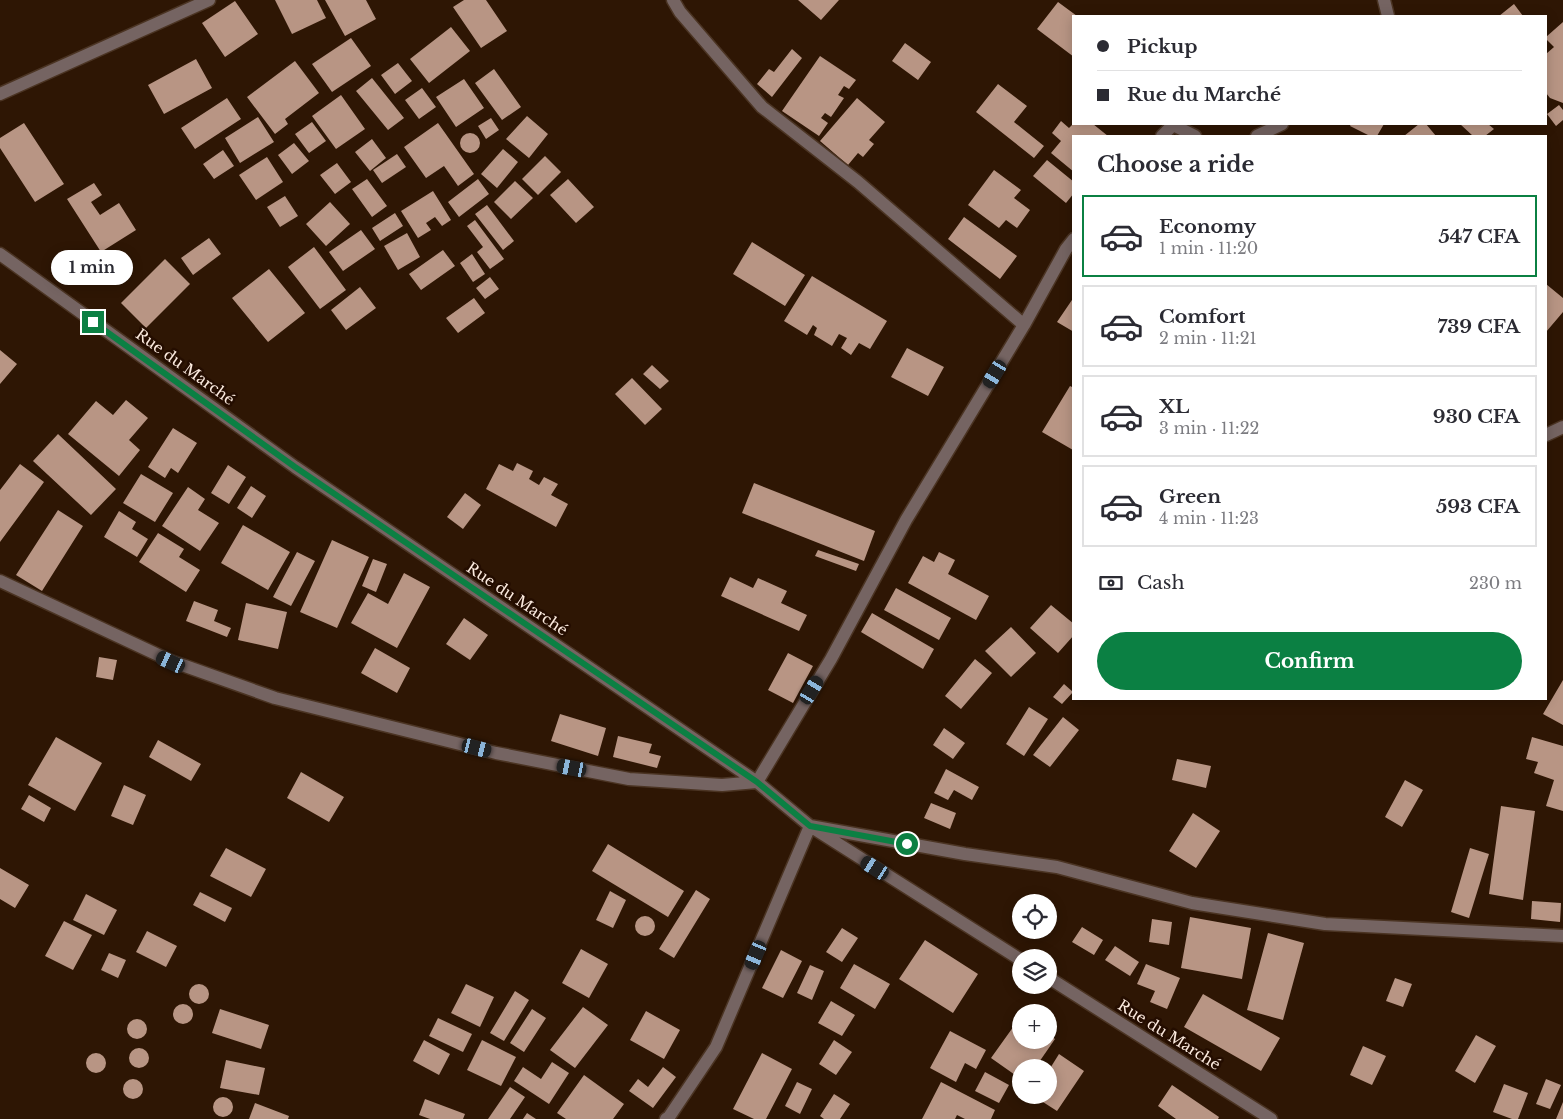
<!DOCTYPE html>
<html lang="en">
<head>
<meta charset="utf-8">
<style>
	body { margin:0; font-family:"Libre Baskerville",serif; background:#f7f7f7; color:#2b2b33; height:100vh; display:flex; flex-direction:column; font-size:19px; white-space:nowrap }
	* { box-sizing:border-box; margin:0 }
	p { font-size:16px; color:#7c7c81 }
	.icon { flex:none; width:28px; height:28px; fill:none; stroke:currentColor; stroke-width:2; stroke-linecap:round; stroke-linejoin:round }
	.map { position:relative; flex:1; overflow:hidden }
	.details { position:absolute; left:1072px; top:135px; width:475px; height:565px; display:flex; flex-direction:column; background:#fff; border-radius:0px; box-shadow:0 2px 12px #0003 }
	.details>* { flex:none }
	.guide { position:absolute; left:1072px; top:15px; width:475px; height:110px; border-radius:0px; box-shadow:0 2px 12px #0003; display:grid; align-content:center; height:110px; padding:0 25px; background:#fff }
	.fabs { position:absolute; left:1012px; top:894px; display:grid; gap:10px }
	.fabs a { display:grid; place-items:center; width:45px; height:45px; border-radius:50%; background:#fff; box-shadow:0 2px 12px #0003; font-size:25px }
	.end { position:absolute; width:22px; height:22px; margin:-11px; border:6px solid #0b8043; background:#fff; box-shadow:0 0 0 2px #fff }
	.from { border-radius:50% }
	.bubble { position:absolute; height:35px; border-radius:18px; background:#fff; box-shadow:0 2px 12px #0003; font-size:16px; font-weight:700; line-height:35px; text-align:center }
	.car { position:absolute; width:15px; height:30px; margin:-15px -8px; border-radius:6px; box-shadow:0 0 4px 1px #0007; background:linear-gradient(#222 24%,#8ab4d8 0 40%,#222 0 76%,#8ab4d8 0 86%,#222 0) }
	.guide b { display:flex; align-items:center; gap:18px; height:48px; font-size:19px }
	.guide b+b { border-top:1px solid #e1e1e2 }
	.guide i { width:12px; height:12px; background:#2b2b33 }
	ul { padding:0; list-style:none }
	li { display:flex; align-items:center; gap:15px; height:82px; margin:0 10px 8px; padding:0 15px; border:2px solid #e1e1e2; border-radius:0px }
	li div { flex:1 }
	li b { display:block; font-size:19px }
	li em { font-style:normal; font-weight:700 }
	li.current { border-color:#0b8043 }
	li>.icon { width:45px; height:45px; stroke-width:1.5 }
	h2 { padding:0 25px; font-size:22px; line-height:60px }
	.pay { display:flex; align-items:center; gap:12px; height:55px; padding:0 25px; font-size:19px }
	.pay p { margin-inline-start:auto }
	.primary-button { display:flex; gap:10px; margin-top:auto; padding:10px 25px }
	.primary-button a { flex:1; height:58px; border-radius:30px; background:#0b8043; color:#fff; font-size:20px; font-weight:700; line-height:58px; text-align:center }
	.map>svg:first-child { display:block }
	.building { fill:#b89584 }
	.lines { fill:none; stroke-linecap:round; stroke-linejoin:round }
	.minor-casing { stroke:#4b3423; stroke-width:15 }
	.minor { stroke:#756462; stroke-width:12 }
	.route { stroke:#0b8043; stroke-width:6 }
	.labels { text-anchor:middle; stroke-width:5; stroke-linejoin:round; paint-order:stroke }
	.street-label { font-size:15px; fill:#fbeade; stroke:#240d00 }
</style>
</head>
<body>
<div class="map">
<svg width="1563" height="1119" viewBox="0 0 1563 1119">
	<rect width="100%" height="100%" fill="#2e1604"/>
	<path class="building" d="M275 0H317L326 18 292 34Z
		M325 0H366L376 19 345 36Z
		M464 0H486L507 31 481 48 453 7Z
		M798 0H839L821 20Z
		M235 1 258 34 225 57 202 23Z
		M1058 2 1077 16H1074V57L1037 29Z
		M1514 4 1523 16H1499Z
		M1563 22V103L1550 98 1546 93V54L1554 47 1546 39V37Z
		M451 27 470 51 429 83 410 59Z
		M351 38 371 66 332 92 312 64Z
		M905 43 931 62 918 80 892 61Z
		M792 49 802 58 772 97 757 84 769 69 774 72Z
		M820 56 856 80 849 89 844 86 838 95 844 98 831 117 825 113 821 118 828 123 819 136 782 111Z
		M196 59 212 88 164 114 148 85Z
		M295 61 319 93 285 119 288 124 275 134 247 97Z
		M398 63 412 81 395 94 381 75Z
		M494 69 521 107 502 120 475 83Z
		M372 78 404 118 388 130 356 91Z
		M464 79 484 108 456 127 436 97Z
		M998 84 1027 106 1014 122 1044 146 1034 158 976 112Z
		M422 88 436 107 419 119 405 100Z
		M341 95 365 129 336 149 312 116Z
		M227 98 241 119 195 149 181 128Z
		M857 98 885 122 869 140 874 144 863 157 858 153 848 165 820 141Z
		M1559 105 1563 110V120L1556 126 1547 114Z
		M527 116 548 134 529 158 506 139Z
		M258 117 274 142 240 163 225 138Z
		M491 118 499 130 486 139 478 126Z
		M1061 121 1069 128 1073 124H1093L1108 136H1074V172L1051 153 1061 141 1052 133Z
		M312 122 326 141 309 153 295 134Z
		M24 123 64 184 35 202 0 148V138Z
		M438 123 474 174 458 186 444 166 426 178 404 147Z
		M1351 124H1384L1377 136H1370L1350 126Z
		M1419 124H1426L1436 136H1404Z
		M1460 124H1488L1494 129 1485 136H1473Z
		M460 143a10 10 0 1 1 20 0a10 10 0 1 1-20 0Z
		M372 139 386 158 370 171 355 152Z
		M294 143 309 161 292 174 278 155Z
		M503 149 518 162 497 188 481 174Z
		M223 150 234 166 214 179 203 164Z
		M397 154 406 167 382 183 373 170Z
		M545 156 561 172 538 195 522 179Z
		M267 157 283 182 256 200 239 175Z
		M1047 160 1074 182V193L1066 203 1033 176Z
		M337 163 351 182 335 194 320 175Z
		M994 170 1021 190 1014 198 1030 210 1017 228 1006 220 999 228 968 205Z
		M367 179 387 206 372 217 352 189Z
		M478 179 489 194 459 217 448 202Z
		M568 179 594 207 576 223 550 195Z
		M515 181 533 198 511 219 494 202Z
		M94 183 102 195 91 202 100 215 119 203 136 230 101 252 67 199Z
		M433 191 451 220 442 226 435 217 426 223 431 230 418 238 401 211Z
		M285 196 298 216 280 227 267 207Z
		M330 202 350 224 326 246 306 224Z
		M487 205 514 241 503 250 475 214Z
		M395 213 403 226 380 241 372 228Z
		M964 217 1017 256 1000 279 948 239Z
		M475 220 504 259 490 269 477 252 483 247 467 226Z
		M361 230 375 249 343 271 329 252Z
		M407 233 420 257 398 270 384 246Z
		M209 238 221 254 193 275 181 258Z
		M752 242 805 275 785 306 733 274Z
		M314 247 346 290 320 309 288 267Z
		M443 250 455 266 421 290 409 274Z
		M472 254 485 274 473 282 460 263Z
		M165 259 190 284 146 328 121 303Z
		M269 269 305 313 268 342 232 298Z
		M812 276 887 321 870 349 859 343 851 355 841 348 847 338 839 334 832 346 814 335 817 328 813 325 807 335 784 321Z
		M490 277 499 289 485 299 476 288Z
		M1546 284 1563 298V312L1546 332Z
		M360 287 376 308 346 330 331 310Z
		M1074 297V332L1057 322Z
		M474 298 485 313 458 333 446 318Z
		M907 348 944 367 928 396 891 377Z
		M0 350 17 364 0 384Z
		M652 365 669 381 660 389 643 374Z
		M632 378 662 409 645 425 615 394Z
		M1070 386 1074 388 1073 450 1042 432Z
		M126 400 148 418 129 440 140 450 119 476 68 434 96 401 113 415Z
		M173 428 197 443 178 473 171 468 165 478 148 467Z
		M58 434 116 489 91 515 33 461Z
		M517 463 533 471 529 479 539 485 544 477 558 484 551 495 568 504 556 527 486 489 499 464 513 471Z
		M20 464 44 482 0 542V490Z
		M228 465 246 477 229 504 211 493Z
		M141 474 173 493 155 522 123 503Z
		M754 483 875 531 864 561 742 513Z
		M251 486 266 496 252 518 237 508Z
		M188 487 205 499 198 510 219 523 200 551 162 526Z
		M465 493 481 505 463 529 447 517Z
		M58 510 83 526 42 591 16 575Z
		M119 511 136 522 132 529 148 539 137 557 104 537Z
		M243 525 290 552 268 590 221 563Z
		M158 533 184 549 179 557 200 570 186 592 139 562Z
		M332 540 369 557 337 628 300 612Z
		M818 550 859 564 856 571 815 556Z
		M297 552 315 561 291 606 273 597Z
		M939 552 955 560 948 574 989 596 976 620 908 583 923 556 934 562Z
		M373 559 387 564 376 592 362 586Z
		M404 573 430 587 397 648 351 623 368 593 388 604Z
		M730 577 753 588 758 578 787 591 781 603 807 615 799 631 721 596Z
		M896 588 951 618 939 640 884 610Z
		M194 601 218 610 214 621 231 628 227 637 186 621Z
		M246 603 287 612 278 649 238 640Z
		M1051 605 1074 624V635L1058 653 1030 628Z
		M872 613 934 649 923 669 861 632Z
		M464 618 488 635 470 660 446 644Z
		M1011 627 1036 653 1011 677 985 651Z
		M375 648 410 668 397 693 361 673Z
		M788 653 813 666 793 703 768 690Z
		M99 657 117 660 113 680 96 677Z
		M975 659 992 673 961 709 945 696Z
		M1563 680V725L1543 714Z
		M1064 684 1073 692 1062 704 1053 697Z
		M1029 707 1048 719 1024 756 1006 744Z
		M560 714 606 728 598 756 551 741Z
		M1063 717 1079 730 1050 767 1033 755Z
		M944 728 965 743 953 759 933 745Z
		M618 736 652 744 649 753 661 756 657 768 613 757Z
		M56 737 102 763 75 811 28 785Z
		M1532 737 1563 746V811L1546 806 1554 780 1534 773 1538 762 1526 759Z
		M158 740 201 764 191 781 149 757Z
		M1177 759 1211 766 1206 788 1172 780Z
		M946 769 979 787 972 800 954 790 948 800 934 793Z
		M301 772 344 797 329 822 287 798Z
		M1405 780 1423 790 1402 827 1385 817Z
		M124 785 146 795 133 825 111 816Z
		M29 795 51 808 44 822 21 809Z
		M931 803 956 813 950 829 924 818Z
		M1501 806 1535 811 1523 900 1489 894Z
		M1193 813 1220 831 1196 868 1169 851Z
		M608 844 684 891 668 917 592 871Z
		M226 848 266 869 251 897 210 876Z
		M1470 848 1489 854 1469 918 1451 912Z
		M0 868 29 885 15 908 0 899Z
		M696 890 710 899 674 958 659 949Z
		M610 891 626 900 613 928 596 920Z
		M200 892 232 908 225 922 193 905Z
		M86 894 117 910 104 935 73 920Z
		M1532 901 1561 903 1560 922 1531 919Z
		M635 926a10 10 0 1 1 20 0a10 10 0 1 1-20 0Z
		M1190 917 1251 928 1242 979 1181 968Z
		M1152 919 1172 922 1169 945 1149 942Z
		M64 921 92 935 73 970 45 956Z
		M1082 927 1103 940 1094 955 1072 942Z
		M842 928 858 938 842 962 826 952Z
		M147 931 177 946 166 967 136 952Z
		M1268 933 1304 943 1283 1020 1247 1010Z
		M925 940 978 974 953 1013 899 979Z
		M1115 946 1139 962 1130 976 1105 960Z
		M581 949 608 964 589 998 562 983Z
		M781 950 802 961 783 998 762 988Z
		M109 953 126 960 118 978 101 970Z
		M854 964 890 984 875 1009 840 988Z
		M1146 964 1180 978 1167 1009 1150 1002 1155 991 1137 984Z
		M810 965 824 971 812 1000 797 993Z
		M1395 978 1412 984 1403 1007 1386 1001Z
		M189 994a10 10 0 1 1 20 0a10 10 0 1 1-20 0Z
		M466 984 494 997 480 1027 451 1013Z
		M515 991 529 1000 504 1041 490 1033Z
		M1203 994 1280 1038 1261 1071 1184 1027Z
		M831 1001 855 1015 842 1036 818 1023Z
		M173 1014a10 10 0 1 1 20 0a10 10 0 1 1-20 0Z
		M583 1007 608 1025 575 1068 550 1050Z
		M220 1009 269 1025 261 1049 212 1033Z
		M532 1009 546 1018 524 1052 510 1043Z
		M646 1011 680 1030 664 1059 630 1040Z
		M1021 1016V1040H1049V1035L1055 1039 1035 1068H1021V1079L991 1058Z
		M438 1018 472 1034 463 1052 429 1036Z
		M127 1029a10 10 0 1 1 20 0a10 10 0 1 1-20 0Z
		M950 1031 986 1050 976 1069 965 1063 956 1082 930 1068Z
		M1476 1035 1496 1046 1475 1083 1455 1071Z
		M424 1040 450 1054 439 1075 413 1061Z
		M482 1040 516 1057 501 1086 467 1070Z
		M834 1040 852 1052 836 1075 819 1064Z
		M1363 1046 1386 1056 1372 1085 1350 1075Z
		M129 1058a10 10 0 1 1 20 0a10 10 0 1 1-20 0Z
		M86 1063a10 10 0 1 1 20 0a10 10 0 1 1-20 0Z
		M762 1053 792 1069 766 1119H754L733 1109Z
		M1059 1054 1084 1071 1057 1111 1032 1095H1049V1070Z
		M226 1060 265 1068 259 1095 220 1088Z
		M552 1062 569 1073 549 1104 514 1081 523 1067 541 1079Z
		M663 1067 676 1077 653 1108 629 1091 638 1079 648 1087Z
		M985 1072 1009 1085 999 1103 975 1091Z
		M584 1075 624 1104 613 1119H566L557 1113Z
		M123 1089a10 10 0 1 1 20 0a10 10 0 1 1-20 0Z
		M1546 1079 1561 1085 1550 1109 1536 1104Z
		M797 1082 812 1089 800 1114 785 1106Z
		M941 1082 995 1110 991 1119H965L957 1115 955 1119H922Z
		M1504 1084 1528 1093 1518 1119H1512L1493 1112Z
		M1172 1085 1219 1117 1218 1119H1176L1158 1106Z
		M510 1087 525 1097 510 1119H488Z
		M834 1094 850 1104 840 1119H824L820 1116Z
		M213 1107a10 10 0 1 1 20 0a10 10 0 1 1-20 0Z
		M425 1099 465 1114 463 1119H430L419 1115Z
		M1563 1102V1119H1556Z
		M255 1103 289 1116 288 1119H249Z
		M527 1113 536 1119H523Z"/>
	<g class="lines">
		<defs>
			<path id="minor" d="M673 0 680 12 762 107 858 182 1024 325
				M1384 0 1388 16
				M0 94 209 0
				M1162 136 1173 125 1195 136
				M1257 136 1282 124
				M0 254 295 467 757 782 810 826 1021 960
				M1546 435 1563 427
				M0 581 171 661 275 698 496 753 629 779 722 785 757 782 831 659 906 520 1024 325 1066 249 1074 239
				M1049 978 1271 1119
				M666 1119 669 1117 716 1047 810 826 965 854 1057 867 1192 903 1325 924 1563 936"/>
		</defs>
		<use href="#minor" class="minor-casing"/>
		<use href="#minor" class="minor"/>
	</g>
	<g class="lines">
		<path class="route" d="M93 322 295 467 757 782 810 826 907 844"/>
	</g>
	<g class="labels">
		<g class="street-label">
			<text transform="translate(185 367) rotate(36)" y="5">Rue du Marché</text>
			<text transform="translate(517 599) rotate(34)" y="5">Rue du Marché</text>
			<text transform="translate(1169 1035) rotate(32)" y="5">Rue du Marché</text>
		</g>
	</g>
</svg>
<div class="fabs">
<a><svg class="icon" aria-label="locate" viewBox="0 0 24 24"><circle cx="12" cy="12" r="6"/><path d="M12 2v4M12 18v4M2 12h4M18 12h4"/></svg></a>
<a><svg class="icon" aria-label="layers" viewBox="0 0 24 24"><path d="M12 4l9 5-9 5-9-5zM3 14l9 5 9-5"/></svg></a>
<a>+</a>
<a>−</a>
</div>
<i class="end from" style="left:907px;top:844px"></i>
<i class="end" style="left:93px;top:322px"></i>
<div class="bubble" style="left:51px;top:250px;width:82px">1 min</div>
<i class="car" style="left:995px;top:374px;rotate:211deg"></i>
<i class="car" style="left:171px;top:662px;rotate:295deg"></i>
<i class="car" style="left:812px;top:690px;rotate:31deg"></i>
<i class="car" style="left:477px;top:748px;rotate:104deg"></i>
<i class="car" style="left:572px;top:768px;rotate:281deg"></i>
<i class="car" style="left:875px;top:868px;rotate:302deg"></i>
<i class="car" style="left:756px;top:955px;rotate:203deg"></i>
<div class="guide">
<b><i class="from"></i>Pickup</b>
<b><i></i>Rue du Marché</b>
</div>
<section class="details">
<h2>Choose a ride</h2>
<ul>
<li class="current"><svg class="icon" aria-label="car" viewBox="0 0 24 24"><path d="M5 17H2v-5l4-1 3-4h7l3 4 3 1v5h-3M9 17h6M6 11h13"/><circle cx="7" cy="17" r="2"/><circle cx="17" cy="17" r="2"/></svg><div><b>Economy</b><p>1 min · 11:20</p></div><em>547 CFA</em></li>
<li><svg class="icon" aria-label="car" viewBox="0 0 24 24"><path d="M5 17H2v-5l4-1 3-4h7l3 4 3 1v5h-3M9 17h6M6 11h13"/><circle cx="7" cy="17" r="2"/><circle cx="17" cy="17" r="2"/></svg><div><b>Comfort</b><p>2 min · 11:21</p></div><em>739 CFA</em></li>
<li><svg class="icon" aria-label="car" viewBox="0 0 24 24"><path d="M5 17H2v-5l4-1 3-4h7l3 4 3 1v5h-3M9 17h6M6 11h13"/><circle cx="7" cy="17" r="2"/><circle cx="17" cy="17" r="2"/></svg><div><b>XL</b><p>3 min · 11:22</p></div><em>930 CFA</em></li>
<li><svg class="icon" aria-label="car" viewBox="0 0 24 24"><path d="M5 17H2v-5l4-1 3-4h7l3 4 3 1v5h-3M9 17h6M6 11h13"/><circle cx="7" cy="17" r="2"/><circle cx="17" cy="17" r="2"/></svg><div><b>Green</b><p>4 min · 11:23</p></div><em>593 CFA</em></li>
</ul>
<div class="pay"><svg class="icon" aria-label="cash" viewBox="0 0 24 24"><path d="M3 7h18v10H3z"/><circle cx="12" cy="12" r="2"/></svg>Cash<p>230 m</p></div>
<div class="primary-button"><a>Confirm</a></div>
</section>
</div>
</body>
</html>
